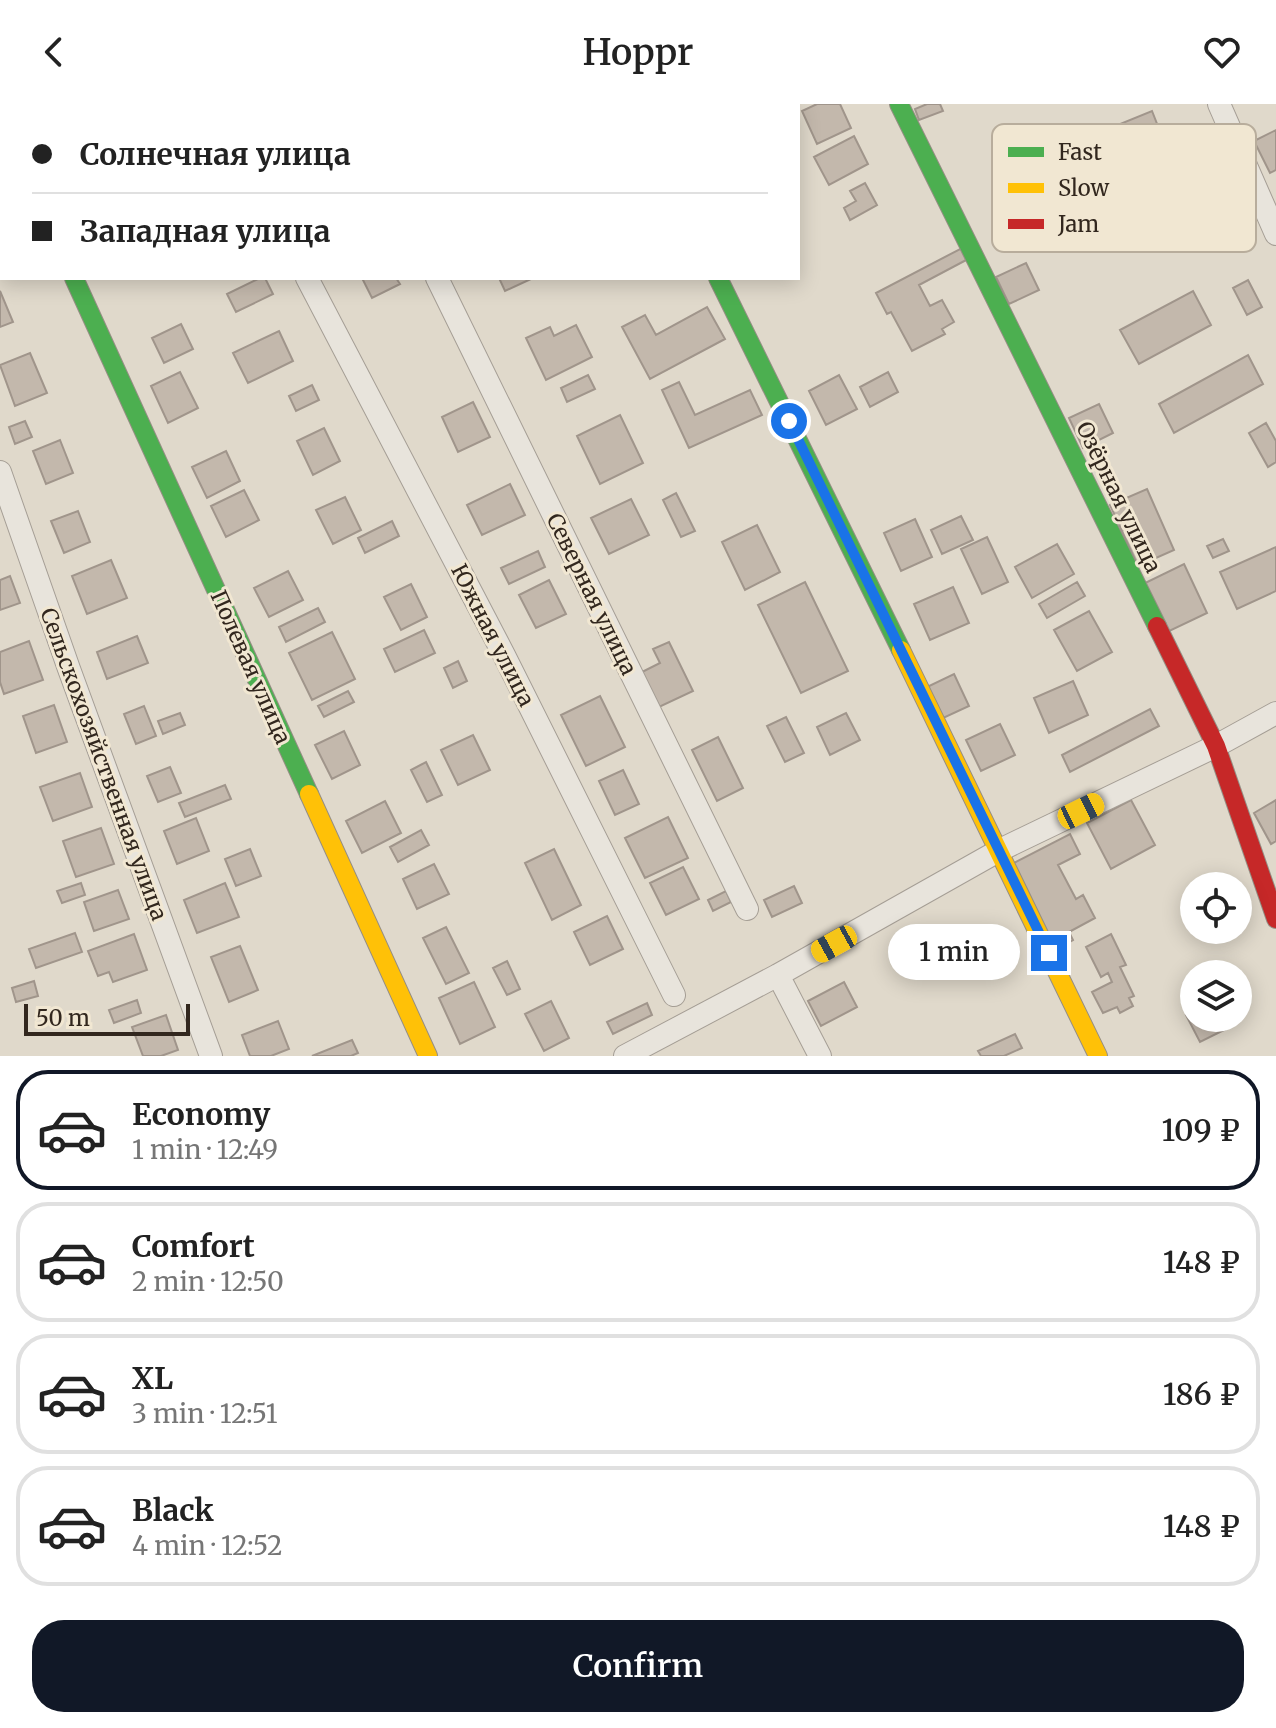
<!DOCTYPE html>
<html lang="en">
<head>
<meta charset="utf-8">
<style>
	body { margin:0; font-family:Merriweather,serif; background:#f6f6f6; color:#222; height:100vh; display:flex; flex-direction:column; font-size:30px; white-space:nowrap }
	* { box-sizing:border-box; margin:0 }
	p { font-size:26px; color:#767676 }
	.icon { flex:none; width:44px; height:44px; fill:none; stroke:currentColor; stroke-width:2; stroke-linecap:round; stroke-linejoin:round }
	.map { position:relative; height:952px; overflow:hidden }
	.drawer { display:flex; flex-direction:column; background:#fff; flex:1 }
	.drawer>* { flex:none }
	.hud { position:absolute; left:0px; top:0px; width:800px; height:176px; box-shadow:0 4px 20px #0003; display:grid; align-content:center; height:176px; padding:0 32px; background:#fff }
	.tools { position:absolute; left:1180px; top:768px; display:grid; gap:16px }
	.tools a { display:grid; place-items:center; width:72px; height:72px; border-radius:50%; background:#fff; box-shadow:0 4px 20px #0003; font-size:40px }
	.scale { position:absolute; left:24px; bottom:20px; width:166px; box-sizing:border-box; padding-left:8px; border:4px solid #32271e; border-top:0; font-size:22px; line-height:28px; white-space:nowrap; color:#32271e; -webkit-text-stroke:6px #f1e7d2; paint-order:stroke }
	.end { position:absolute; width:36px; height:36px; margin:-18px; border:10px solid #1a73e8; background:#fff; box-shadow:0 0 0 4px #fff }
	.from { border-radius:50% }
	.bubble { position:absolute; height:56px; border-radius:28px; background:#fff; box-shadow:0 4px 20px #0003; font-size:26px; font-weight:600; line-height:56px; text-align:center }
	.car { position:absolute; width:24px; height:48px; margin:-24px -12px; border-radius:10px; box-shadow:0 0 6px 2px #0007; background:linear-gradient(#f5c518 24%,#345 0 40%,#f5c518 0 76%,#345 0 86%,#f5c518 0) }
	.hud b { display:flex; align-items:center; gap:28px; height:76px; font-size:30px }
	.hud b+b { border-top:2px solid #e0e0e0 }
	.hud i { width:20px; height:20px; background:#222 }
	ul { padding:14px 0 0; list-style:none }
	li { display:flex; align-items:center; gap:24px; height:120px; margin:0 16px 12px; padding:0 16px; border:4px solid #e0e0e0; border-radius:32px }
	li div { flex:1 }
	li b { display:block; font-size:30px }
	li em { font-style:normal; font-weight:600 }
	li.current { border-color:#111827 }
	li>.icon { width:72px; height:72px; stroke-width:1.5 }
	.action { display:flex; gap:16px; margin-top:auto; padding:16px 32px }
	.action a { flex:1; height:92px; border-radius:32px; background:#111827; color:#fff; font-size:32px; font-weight:600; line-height:92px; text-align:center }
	header { display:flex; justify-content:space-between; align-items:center; height:104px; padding:0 32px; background:#fff; font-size:36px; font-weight:600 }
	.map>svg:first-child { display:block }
	.building { fill:#c3b8ac; stroke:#a0958b; stroke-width:2 }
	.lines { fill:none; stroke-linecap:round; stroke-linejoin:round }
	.street-casing { stroke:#a59e95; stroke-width:24 }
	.fast-casing { stroke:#958e84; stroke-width:20 }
	.slow-casing { stroke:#958e84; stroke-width:20 }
	.jam-casing { stroke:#958e84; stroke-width:20 }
	.street { stroke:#e8e4dc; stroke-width:22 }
	.fast { stroke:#4caf50; stroke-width:18 }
	.slow { stroke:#ffc107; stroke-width:18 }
	.jam { stroke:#c62828; stroke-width:18 }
	.route { stroke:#1a73e8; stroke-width:10 }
	.labels { text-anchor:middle; stroke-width:6; stroke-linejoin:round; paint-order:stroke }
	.street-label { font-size:22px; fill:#32271e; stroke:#f1e7d2 }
	.key { fill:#f1e7d2; stroke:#b8ad9c; stroke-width:2 }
	.key-label { font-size:22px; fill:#32271e }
</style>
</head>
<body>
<header><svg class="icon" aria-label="back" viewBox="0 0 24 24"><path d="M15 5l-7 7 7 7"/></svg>Hoppr<svg class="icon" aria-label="heart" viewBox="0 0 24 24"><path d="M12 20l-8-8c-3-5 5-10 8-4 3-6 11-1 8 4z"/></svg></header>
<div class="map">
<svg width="1276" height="952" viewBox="0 0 1276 952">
	<rect width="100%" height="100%" fill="#e0d9cb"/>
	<path class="building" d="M817 0H840L851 24 817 40 802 7Z
		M927 0H940L943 7 919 16 915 5Z
		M1152 7 1163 35 1077 69 1066 42Z
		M1276 26V66L1270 69 1254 37Z
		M854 32 868 60 829 81 814 53Z
		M865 79 877 101 850 116 844 104 856 97 850 87Z
		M964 143 970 154 919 181 930 202 942 196 954 218 942 225 945 230 912 247 891 208 887 210 876 189Z
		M1026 159 1039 186 1009 200 996 173Z
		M260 174H265L273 190 236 208 227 190Z
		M362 174H396L400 180 372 194Z
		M499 174H533L505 187Z
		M1248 176 1262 203 1247 211 1233 184Z
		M0 187 13 218 0 223Z
		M1193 187 1211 221 1139 260 1120 226Z
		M707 203 725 235 650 275 622 223 645 211 656 231Z
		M181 220 193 245 164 259 152 234Z
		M576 221 592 253 546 276 526 234 550 223 554 232Z
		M279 227 293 257 248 279 233 249Z
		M30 249 47 289 15 302 0 261Z
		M1248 251 1263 280 1174 329 1159 300Z
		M180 268 198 304 168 319 151 282Z
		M888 268 898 288 870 303 860 283Z
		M588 271 595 285 567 298 561 284Z
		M839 271 857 305 826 321 809 287Z
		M679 278 695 311 750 286 762 311 689 344 662 286Z
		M312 281 319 296 296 307 289 292Z
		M473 298 490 333 458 348 442 313Z
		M1099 300 1113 329 1083 344 1069 314Z
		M620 311 643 359 600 380 577 332Z
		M25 317 32 333 15 340 9 323Z
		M1266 319 1276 337V358L1268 363 1249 329Z
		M324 324 340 357 313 371 297 337Z
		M60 336 73 369 46 380 33 347Z
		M226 347 240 377 207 394 192 363Z
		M510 380 525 411 482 431 467 401Z
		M1147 385 1174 446 1138 462 1110 401Z
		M244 386 259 416 226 433 211 402Z
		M676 389 695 427 681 433 663 396Z
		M345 393 361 426 333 440 316 406Z
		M631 395 649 431 609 450 591 414Z
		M78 407 90 438 64 449 51 417Z
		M961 412 973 436 942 450 931 426Z
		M915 415 932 453 901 467 884 429Z
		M392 417 399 432 365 449 358 434Z
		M757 421 780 468 745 486 722 438Z
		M987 433 1008 478 982 490 961 445Z
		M1223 435 1229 447 1213 454 1207 442Z
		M1057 440 1074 470 1032 494 1015 463Z
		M1276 443V487L1237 505 1220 468Z
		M538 447 545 463 509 480 501 464Z
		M111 456 127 494 87 510 72 472Z
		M1184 460 1207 509 1163 530 1139 482Z
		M288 467 303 496 269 513 254 484Z
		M10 472 20 499 0 506V476Z
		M549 476 566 510 536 524 519 491Z
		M805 478 848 567 801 589 758 501Z
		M1077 478 1085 492 1047 514 1039 500Z
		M411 480 427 513 401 526 384 493Z
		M953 483 969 519 930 536 914 500Z
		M318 504 325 518 286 538 279 523Z
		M1089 507 1112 548 1077 567 1054 526Z
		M424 526 435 549 395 568 384 545Z
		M332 528 355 575 312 596 289 549Z
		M137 532 148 559 107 575 97 548Z
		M29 537 43 576 4 590 0 578V548Z
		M669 538 693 587 659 603 642 568 660 559 653 545Z
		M458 557 467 577 453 584 444 564Z
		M954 570 969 602 941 615 925 584Z
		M1073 577 1088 611 1049 629 1034 594Z
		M348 587 354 598 324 613 318 602Z
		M600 592 625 643 586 662 561 611Z
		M54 601 67 638 36 649 23 612Z
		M144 602 156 632 136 640 124 610Z
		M1150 605 1159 622 1070 668 1062 651Z
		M180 609 185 621 163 630 158 617Z
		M846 609 860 636 830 651 817 623Z
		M786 613 804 649 785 658 767 622Z
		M1000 620 1015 651 981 667 966 636Z
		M344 627 360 661 332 675 315 641Z
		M473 631 490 666 458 681 441 646Z
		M718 633 743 684 717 697 692 646Z
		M426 658 442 691 427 698 411 666Z
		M170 663 181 689 158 698 147 672Z
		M623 666 639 700 615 711 599 677Z
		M80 669 92 703 53 717 40 683Z
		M225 681 231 695 185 713 179 699Z
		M1131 696 1155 741 1111 765 1087 719Z
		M1276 696V737L1271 740 1254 709Z
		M385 697 401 729 362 749 346 717Z
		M668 713 688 754 645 774 625 734Z
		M196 714 209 747 177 760 164 727Z
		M101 724 114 760 76 773 63 737Z
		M421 726 429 741 398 758 390 743Z
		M1070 730 1080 750 1058 761 1076 795 1083 791 1095 814 1069 828 1073 836 1055 846 1010 761Z
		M250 745 261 772 236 782 225 755Z
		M554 745 581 801 552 816 525 759Z
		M434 760 449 790 417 805 403 775Z
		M683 763 699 795 666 811 650 779Z
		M81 779 85 791 62 799 57 787Z
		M225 779 239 813 197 829 184 796Z
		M794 782 802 799 772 813 764 796Z
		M118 786 129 815 94 827 84 798Z
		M726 787 731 798 713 807 708 796Z
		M607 812 623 845 590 861 574 828Z
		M446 823 469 869 446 880 423 834Z
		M75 829 82 848 36 864 29 845Z
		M134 830 147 866 113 878 109 868 98 872 88 847Z
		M1111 830 1126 861 1120 863 1134 892 1129 894 1133 902 1120 909 1117 903 1103 909 1092 888 1112 878 1108 869 1101 873 1086 843Z
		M240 842 258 886 229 898 211 853Z
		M507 857 520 885 507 891 493 864Z
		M34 877 38 892 16 898 12 884Z
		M474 878 495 923 460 940 439 894Z
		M844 878 857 903 821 922 808 897Z
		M137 896 141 909 114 919 109 906Z
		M551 897 569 934 544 947 525 910Z
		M647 899 652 911 613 930 607 918Z
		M1194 907V914H1222L1228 924 1200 938 1186 911Z
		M166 911 178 946 161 952H143L132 923Z
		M278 917 289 945 271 952H250L242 931Z
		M1015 930 1022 944 1004 952H981L978 947Z
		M352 936 358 949 351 952H312Z"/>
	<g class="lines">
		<defs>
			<path id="street" d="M352 0 353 2
				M633 0 634 2
				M1219 0 1276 130
				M0 149H2
				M307 174 504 551 674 891
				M437 174 747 805
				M0 368 69 565 211 952
				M778 871 820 952
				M625 952 778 871 1000 746 1216 642 1276 609"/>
			<path id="fast" d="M899 0 1157 522
				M74 174 309 690
				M718 174 901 546"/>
			<path id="slow" d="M228 2 235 0
				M0 80 2 79
				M901 546 1098 952
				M309 690 428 952"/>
			<path id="jam" d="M1157 522 1216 642 1276 815"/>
		</defs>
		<use href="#street" class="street-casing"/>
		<use href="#fast" class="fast-casing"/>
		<use href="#slow" class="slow-casing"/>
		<use href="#jam" class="jam-casing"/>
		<use href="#street" class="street"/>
		<use href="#fast" class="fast"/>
		<use href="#slow" class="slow"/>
		<use href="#jam" class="jam"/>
	</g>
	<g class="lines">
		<path class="route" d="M789 317 1049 849"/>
	</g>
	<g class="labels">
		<g class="street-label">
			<text transform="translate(1119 393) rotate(64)" y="8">Озёрная улица</text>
			<text transform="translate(592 490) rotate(64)" y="8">Северная улица</text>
			<text transform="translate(493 531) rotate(63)" y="8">Южная улица</text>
			<text transform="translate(251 563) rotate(66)" y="8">Полевая улица</text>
			<text transform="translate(104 660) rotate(70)" y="8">Сельскохозяйственная улица</text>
		</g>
	</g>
	<rect x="992" y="20" width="264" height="128" rx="12" class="key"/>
	<rect x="1008" y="43" width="36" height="10" fill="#4caf50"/>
	<rect x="1008" y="79" width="36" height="10" fill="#ffc107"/>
	<rect x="1008" y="115" width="36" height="10" fill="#c62828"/>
	<g class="key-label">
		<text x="1058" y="56">Fast</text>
		<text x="1058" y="92">Slow</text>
		<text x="1058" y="128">Jam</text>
	</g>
</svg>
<div class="tools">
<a><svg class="icon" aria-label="locate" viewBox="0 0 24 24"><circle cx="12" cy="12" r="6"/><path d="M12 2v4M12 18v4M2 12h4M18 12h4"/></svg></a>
<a><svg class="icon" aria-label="layers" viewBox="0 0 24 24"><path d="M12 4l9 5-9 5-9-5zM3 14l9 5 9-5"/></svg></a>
</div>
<div class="scale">50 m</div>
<i class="end from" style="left:789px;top:317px"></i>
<i class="end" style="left:1049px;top:849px"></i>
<div class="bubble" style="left:888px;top:820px;width:132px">1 min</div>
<i class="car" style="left:1081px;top:707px;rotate:64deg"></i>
<i class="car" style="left:834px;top:840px;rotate:241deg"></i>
<div class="hud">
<b><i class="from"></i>Солнечная улица</b>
<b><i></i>Западная улица</b>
</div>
</div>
<section class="drawer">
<ul>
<li class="current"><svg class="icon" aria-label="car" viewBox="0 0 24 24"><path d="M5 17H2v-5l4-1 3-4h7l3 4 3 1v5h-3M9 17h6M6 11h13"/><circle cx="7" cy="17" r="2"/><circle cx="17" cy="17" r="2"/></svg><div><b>Economy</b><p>1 min · 12:49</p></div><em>109 ₽</em></li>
<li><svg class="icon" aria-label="car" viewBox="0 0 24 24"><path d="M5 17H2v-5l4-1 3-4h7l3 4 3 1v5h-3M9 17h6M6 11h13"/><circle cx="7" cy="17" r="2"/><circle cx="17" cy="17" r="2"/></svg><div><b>Comfort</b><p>2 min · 12:50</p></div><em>148 ₽</em></li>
<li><svg class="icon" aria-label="car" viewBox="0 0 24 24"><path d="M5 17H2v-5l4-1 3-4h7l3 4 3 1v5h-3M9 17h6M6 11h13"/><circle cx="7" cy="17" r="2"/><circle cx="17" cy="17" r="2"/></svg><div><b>XL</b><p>3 min · 12:51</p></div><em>186 ₽</em></li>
<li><svg class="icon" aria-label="car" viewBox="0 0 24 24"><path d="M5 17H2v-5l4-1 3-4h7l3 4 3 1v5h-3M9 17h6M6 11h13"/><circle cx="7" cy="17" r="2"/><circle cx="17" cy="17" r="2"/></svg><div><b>Black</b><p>4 min · 12:52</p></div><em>148 ₽</em></li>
</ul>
<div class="action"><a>Confirm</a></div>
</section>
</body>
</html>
